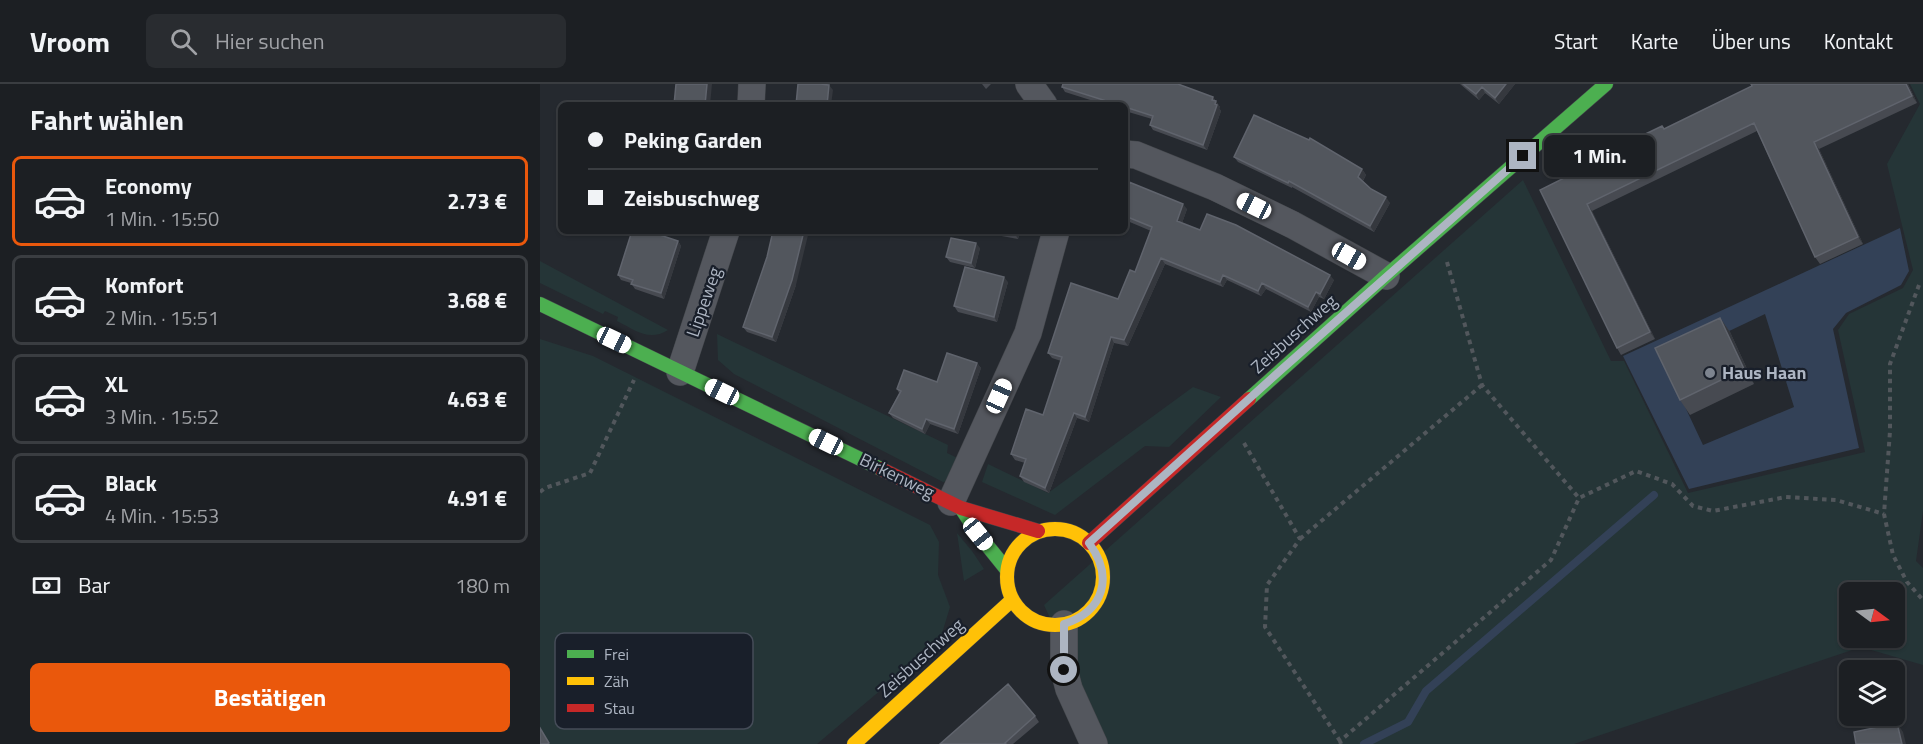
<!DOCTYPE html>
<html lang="de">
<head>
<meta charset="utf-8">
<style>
	body { margin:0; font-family:"Titillium Web",sans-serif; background:#292c30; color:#f1f3f6; height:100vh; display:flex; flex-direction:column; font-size:22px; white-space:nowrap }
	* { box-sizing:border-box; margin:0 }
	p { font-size:20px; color:#a0a2a6 }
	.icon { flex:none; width:33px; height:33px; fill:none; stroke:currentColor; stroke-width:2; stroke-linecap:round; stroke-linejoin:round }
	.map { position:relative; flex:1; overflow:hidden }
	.panel { display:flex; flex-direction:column; background:#1c1f23; width:540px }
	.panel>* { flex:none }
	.banner { position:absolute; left:18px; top:18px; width:570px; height:132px; border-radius:9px; box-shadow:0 2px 4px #0004,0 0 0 2px #3a3d41; display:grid; align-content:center; height:132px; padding:0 30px; background:#1c1f23 }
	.needle { width:39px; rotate:105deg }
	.controls { position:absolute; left:1299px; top:498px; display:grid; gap:12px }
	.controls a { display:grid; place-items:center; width:66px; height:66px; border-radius:9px; background:#1c1f23; box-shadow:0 2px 4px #0004,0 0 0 2px #3a3d41; font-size:30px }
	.end { position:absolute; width:27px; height:27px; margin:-14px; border:8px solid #adb5c2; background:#111; box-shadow:0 0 0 3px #111 }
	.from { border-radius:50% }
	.bubble { position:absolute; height:42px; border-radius:9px; background:#1c1f23; box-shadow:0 2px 4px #0004,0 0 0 2px #3a3d41; font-size:20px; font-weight:700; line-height:42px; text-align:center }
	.car { position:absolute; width:18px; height:36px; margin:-18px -9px; border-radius:8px; box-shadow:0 0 4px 2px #0007; background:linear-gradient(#fff 24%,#345 0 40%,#fff 0 76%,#345 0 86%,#fff 0) }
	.banner b { display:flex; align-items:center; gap:21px; height:57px; font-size:22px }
	.banner b+b { border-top:2px solid #3a3d41 }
	.banner i { width:15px; height:15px; background:#f1f3f6 }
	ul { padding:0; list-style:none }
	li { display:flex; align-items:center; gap:18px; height:90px; margin:0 12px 9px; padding:0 18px; border:3px solid #3a3d41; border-radius:9px }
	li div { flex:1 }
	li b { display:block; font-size:22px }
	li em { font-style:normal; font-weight:700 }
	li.current { border-color:#ea580c }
	li>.icon { width:54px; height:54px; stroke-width:1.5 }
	h2 { padding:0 30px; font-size:27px; line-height:72px }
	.pay { display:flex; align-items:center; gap:15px; height:66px; padding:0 30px; font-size:22px }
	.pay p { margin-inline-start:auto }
	.action { display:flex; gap:12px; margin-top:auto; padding:12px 30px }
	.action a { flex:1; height:69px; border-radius:9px; background:#ea580c; color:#fff; font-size:24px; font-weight:700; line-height:69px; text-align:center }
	header { display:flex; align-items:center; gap:36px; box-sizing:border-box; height:84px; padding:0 30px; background:#1c1f23; border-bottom:2px solid #3a3d41 }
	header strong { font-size:28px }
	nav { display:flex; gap:33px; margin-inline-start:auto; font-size:21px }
	.search { width:420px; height:54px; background:#292c30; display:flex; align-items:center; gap:15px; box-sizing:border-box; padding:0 21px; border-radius:9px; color:#a0a2a6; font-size:22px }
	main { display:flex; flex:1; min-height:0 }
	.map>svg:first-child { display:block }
	.green { fill:#253537; fill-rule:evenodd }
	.water { fill:#334157; fill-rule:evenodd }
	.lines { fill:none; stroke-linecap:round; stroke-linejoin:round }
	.stream { stroke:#334157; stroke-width:8 }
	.street-casing { stroke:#414449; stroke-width:28 }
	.fast-casing { stroke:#414449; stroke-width:15 }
	.slow-casing { stroke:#414449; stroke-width:15 }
	.jam-casing { stroke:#414449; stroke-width:15 }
	.path { stroke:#52575c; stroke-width:4; stroke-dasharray:4.5 4.5; stroke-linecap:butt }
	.street { stroke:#54575e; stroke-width:27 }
	.fast { stroke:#4caf50; stroke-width:14 }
	.slow { stroke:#ffc107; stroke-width:14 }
	.jam { stroke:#c62828; stroke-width:14 }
	.wall { fill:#474a51 }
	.shaded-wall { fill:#35383e }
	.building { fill:#52565d; stroke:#60646d; stroke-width:1.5 }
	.route { stroke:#adb5c2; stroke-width:8 }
	.poi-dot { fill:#7d848f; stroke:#191f2a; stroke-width:2 }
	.labels { text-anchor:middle; stroke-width:4.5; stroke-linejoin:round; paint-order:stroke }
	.street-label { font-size:18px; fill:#adb5c2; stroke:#191f2a }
	.poi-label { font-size:18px; font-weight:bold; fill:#adb5c2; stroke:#191f2a; text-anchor:start }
	.key { fill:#191f2a; stroke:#454c58; stroke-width:1.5 }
	.key-label { font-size:16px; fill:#adb5c2 }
</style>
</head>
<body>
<header>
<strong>Vroom</strong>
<div class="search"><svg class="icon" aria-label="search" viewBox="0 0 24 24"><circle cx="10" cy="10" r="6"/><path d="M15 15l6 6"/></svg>Hier suchen</div>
<nav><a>Start</a><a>Karte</a><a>Über uns</a><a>Kontakt</a></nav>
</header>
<main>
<section class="panel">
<h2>Fahrt wählen</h2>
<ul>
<li class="current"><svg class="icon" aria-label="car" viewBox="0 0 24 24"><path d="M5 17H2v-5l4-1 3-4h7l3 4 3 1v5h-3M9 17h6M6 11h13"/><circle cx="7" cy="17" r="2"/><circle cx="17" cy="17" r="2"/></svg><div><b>Economy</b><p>1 Min. · 15:50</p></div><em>2.73 €</em></li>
<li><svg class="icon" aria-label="car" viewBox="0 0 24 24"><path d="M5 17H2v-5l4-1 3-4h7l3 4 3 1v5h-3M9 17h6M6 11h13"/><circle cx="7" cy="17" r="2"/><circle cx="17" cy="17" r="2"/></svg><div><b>Komfort</b><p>2 Min. · 15:51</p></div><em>3.68 €</em></li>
<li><svg class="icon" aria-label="car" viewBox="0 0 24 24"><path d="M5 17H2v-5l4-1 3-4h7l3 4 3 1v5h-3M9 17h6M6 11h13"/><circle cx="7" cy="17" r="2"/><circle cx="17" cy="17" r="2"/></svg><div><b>XL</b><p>3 Min. · 15:52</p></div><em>4.63 €</em></li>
<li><svg class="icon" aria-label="car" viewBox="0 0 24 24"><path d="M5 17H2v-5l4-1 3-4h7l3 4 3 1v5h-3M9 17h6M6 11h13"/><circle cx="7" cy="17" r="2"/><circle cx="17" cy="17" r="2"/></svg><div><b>Black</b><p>4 Min. · 15:53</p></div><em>4.91 €</em></li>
</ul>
<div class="pay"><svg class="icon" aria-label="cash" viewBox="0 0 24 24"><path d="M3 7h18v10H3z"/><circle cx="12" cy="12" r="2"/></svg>Bar<p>180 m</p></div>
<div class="action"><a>Bestätigen</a></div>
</section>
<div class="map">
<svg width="1383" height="660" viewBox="0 0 1383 660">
	<rect width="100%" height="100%" fill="#25292f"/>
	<path class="green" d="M1370 0H1383V427L1376 477 1383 484V581L1321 563 1034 660H567L504 521 983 96 1071 277H1084L1148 409 1325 368 1298 246 1309 230 1363 204 1373 186 1347 80 1380 20ZM1310 508H1354V554H1310Z
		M0 177 128 246C109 258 95 246 77 237L78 233 65 227 63 230 0 199Z
		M177 250 408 361 407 369 428 379 421 396 403 398 194 290 178 276Z
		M0 255 53 272 390 441 399 458 398 491 410 523 400 556 277 660H0Z
		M653 303 681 313 629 363 605 362 515 431 442 398 448 380 508 409Z
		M417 449 432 467 444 485 424 497Z"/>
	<path class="water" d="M1360 144 1369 187 1361 201 1306 229 1293 245 1319 364 1149 405 1083 272ZM1225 230 1254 323 1163 361 1124 278Z"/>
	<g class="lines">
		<path class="stream" d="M824 660 868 638 886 607 1114 411"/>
		<defs>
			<path id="street" d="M489 0 504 21
				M211 21 212 0
				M585 70 596 71 675 103 753 141 846 192
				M140 288 186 147
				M411 418 488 249 516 147
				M524 540V586L529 605 554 660"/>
			<path id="fast" d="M0 220 341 385
				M709 315 846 192 1066 0
				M421 424 438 450 467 486"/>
			<path id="slow" d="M467 493a48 48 0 1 1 96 0a48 48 0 1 1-96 0Z
				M314 660 472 516"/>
			<path id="jam" d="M341 385 421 424 498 447
				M549 459 709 315"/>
		</defs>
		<use href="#street" class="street-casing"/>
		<use href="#fast" class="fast-casing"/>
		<use href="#slow" class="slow-casing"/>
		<use href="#jam" class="jam-casing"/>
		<path class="path" d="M907 178 942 301 1039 414
			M1379 201 1350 280V347L1344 430 1353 471 1367 498 1383 516
			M704 359 760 455 727 501 725 543 800 657
			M0 408 5 404 50 389 94 296
			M760 455 942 301
			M801 660 800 657 1011 476 1039 414 1096 387 1132 400 1153 422 1173 427 1246 413 1296 416 1344 430"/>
		<use href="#street" class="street"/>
		<use href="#fast" class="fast"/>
		<use href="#slow" class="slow"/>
		<use href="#jam" class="jam"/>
	</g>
	<path class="wall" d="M442 0H451L446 5Z
		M920 0H975L959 20 945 9 939 16Z
		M1211 0H1368L1377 19 1279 65 1323 160 1280 180 1275 173 1217 47 1052 127 1115 255 1081 271 1077 264 1000 106 1212 2Z
		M522 3 673 13 680 23 679 24 681 27 667 66 613 46 610 41 612 35 585 27V21H566L525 8Z
		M769 56 822 85 826 91 823 97 831 105 850 119 834 148 752 103V104L698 78 694 73Z
		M585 108 647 125 642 139 794 196 784 215 779 213 771 228 726 205 721 212 687 196 683 203 625 180 588 262 574 259 549 338 537 334 509 409 484 398 480 392 485 379 475 376 471 370 503 331 521 277 512 274 508 269 578 215 595 188 611 147 585 136Z
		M434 147H480L478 155Z
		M138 157 141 162 124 215 95 205 91 199 81 196 78 191Z
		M440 164 435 184 410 178 406 173Z
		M468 198 457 238 418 228 414 222Z
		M256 201 236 258 207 248 203 243Z
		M1180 234 1190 248 1214 300 1150 331 1140 316Z
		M437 279 441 284 418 350 390 340 385 350 353 334 349 329 359 309 357 305 397 298Z
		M495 632 499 638 473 660H400Z"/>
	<path class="shaded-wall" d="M167 0H172L170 21H165Z
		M966 0H975L959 20 955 14Z
		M1366 0H1368L1377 19 1372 12Z
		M289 1 293 6 291 21H287Z
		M942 3 945 9 939 16 936 10Z
		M673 13 680 23 679 24 681 27 667 66 663 61Z
		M1274 58 1279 65 1323 160 1318 153Z
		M822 85 826 91 822 98 818 93Z
		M846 113 850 119 834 148 830 142Z
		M643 120 647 125 641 142 637 137Z
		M1047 120 1052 127 1115 255 1110 248Z
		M264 147H269L256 201 236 258 232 253Z
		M475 147H480L478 155 475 150Z
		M138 157 141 162 124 215 121 209Z
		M436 159 440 164 435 184 431 179Z
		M621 174 625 180 588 262 584 256Z
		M683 191 687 196 683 203 680 198Z
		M790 191 794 196 784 215 780 210Z
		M464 193 468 198 457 238 454 233Z
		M722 199 726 205 721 212 718 207Z
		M776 208 779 213 771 228 768 223Z
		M1180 234 1190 248 1214 300 1204 285Z
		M571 253 574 259 549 338 545 333Z
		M437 279 441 284 418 350 414 345Z
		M534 329 537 334 509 409 505 404Z
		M386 335 390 340 385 350 382 345Z
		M1357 639 1363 648 1366 660H1362Z"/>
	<path class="building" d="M136 0H167L165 21H134Z
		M258 0H280L289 1 287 21H256Z
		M523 0H638L673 13 672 16 676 17 675 20 677 21 663 61 610 41 613 32 585 23V21H579L522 3Z
		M923 0H966L955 14 942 3 936 10Z
		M1211 0H1366L1372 12 1274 58 1318 153 1275 173 1214 39 1047 120 1110 248 1077 264 1000 106 1090 61 1089 58 1122 42 1124 45 1212 2Z
		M714 31 769 56 770 54 822 85 818 93 831 105 846 113 830 142 749 97 748 99 694 73Z
		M589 98 643 120 637 137 660 146 667 130 696 141 790 191 780 210 776 208 768 223 722 199 718 207 683 191 680 198 621 174 584 256 571 253 545 333 534 329 505 404 480 392 486 375 471 370 486 325 503 331 522 273 508 269 531 199 578 215 590 186 595 188 612 143 585 132V108Z
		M92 147H108L138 157 121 209 91 200 93 196 78 191Z
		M233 147H264L252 196 232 253 203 243 227 173Z
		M458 147H475V150Z
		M411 154 436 159 431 179 406 173Z
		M425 183 464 193 454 233 414 222Z
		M1180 234 1204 285 1140 316 1115 264Z
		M407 269 437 279 414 345 386 335 382 345 349 329 361 307 357 305 364 286 397 298Z
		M468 600 495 632 465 659 466 660H400Z
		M1357 639 1362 660H1316L1314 648Z
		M0 644 9 659 7 660H0Z"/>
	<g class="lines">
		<path class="route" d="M524 586V540C564 527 574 493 549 459L741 286 983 72"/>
	</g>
	<circle class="poi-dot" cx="1170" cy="289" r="6"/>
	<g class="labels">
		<g class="street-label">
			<text transform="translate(164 218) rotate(-71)" y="6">Lippeweg</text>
			<text transform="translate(754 250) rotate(-42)" y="6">Zeisbuschweg</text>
			<text transform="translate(357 392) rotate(26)" y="6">Birkenweg</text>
			<text transform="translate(381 574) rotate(-42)" y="6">Zeisbuschweg</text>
		</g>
		<g class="poi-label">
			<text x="1182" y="295">Haus Haan</text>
		</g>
	</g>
	<rect x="15" y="549" width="198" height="96" rx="9" class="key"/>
	<rect x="27" y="566" width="27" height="8" fill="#4caf50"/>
	<rect x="27" y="593" width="27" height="8" fill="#ffc107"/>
	<rect x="27" y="620" width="27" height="8" fill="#c62828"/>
	<g class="key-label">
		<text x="64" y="576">Frei</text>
		<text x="64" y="603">Zäh</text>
		<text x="64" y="630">Stau</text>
	</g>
</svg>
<div class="controls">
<a><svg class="needle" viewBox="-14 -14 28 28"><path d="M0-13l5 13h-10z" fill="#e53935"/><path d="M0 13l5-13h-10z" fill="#a0a2a6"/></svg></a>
<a><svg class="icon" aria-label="layers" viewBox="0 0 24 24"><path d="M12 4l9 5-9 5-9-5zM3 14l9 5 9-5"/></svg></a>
</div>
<i class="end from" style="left:524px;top:586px"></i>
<i class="end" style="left:983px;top:72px"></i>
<div class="bubble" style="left:1004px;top:51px;width:111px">1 Min.</div>
<i class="car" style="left:714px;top:122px;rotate:296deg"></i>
<i class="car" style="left:809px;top:172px;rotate:119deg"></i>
<i class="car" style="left:74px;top:256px;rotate:115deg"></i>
<i class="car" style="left:182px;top:308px;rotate:296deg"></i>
<i class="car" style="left:459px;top:312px;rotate:24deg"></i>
<i class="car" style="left:286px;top:358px;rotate:296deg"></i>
<i class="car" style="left:438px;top:450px;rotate:141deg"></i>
<div class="banner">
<b><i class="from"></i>Peking Garden</b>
<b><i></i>Zeisbuschweg</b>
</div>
</div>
</main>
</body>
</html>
